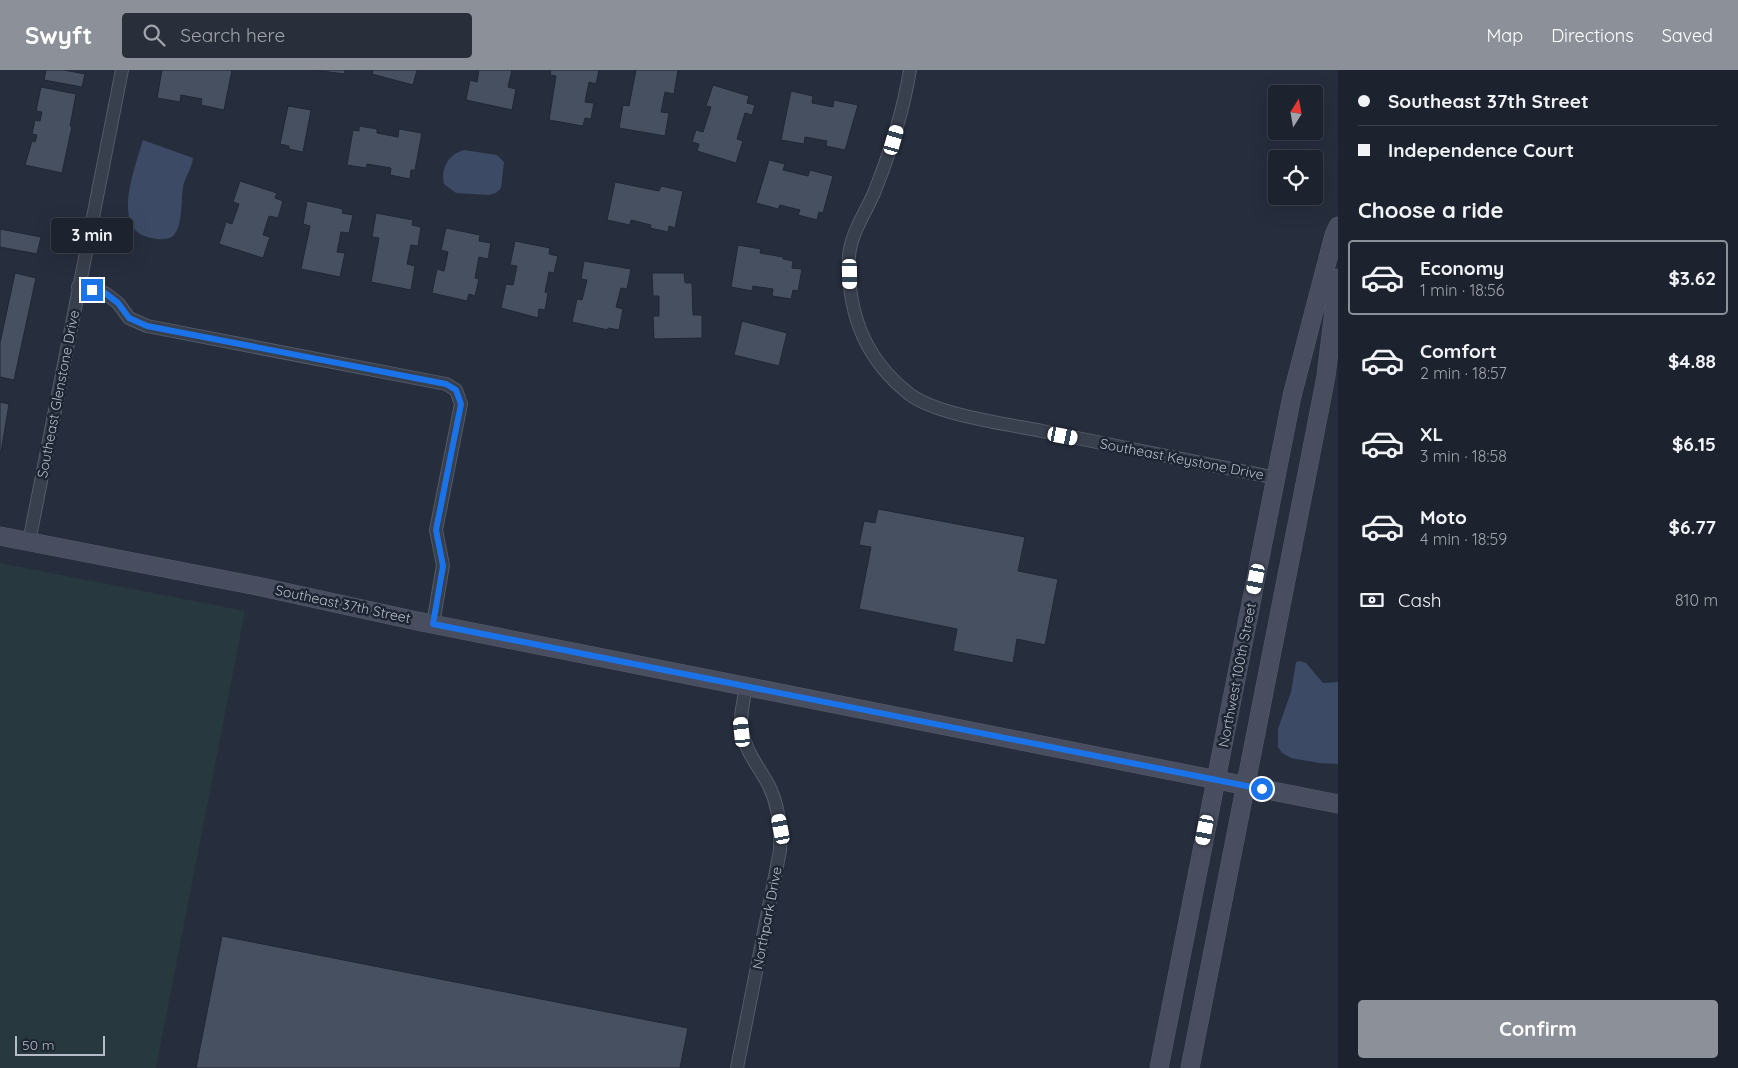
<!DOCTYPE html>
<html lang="en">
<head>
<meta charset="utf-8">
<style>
	body { margin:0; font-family:Quicksand,sans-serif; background:#292f3a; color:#f1f3f6; height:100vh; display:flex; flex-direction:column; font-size:19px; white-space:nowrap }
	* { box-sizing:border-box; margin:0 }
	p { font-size:16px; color:#a0a4aa }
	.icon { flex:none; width:28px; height:28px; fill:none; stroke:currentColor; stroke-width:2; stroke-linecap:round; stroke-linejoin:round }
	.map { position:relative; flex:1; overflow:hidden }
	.details { display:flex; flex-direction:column; background:#1c222e; width:400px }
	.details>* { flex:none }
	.guide { display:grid; align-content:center; height:110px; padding:0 20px; background:#1c222e }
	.needle { width:32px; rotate:11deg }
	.fabs { position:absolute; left:1268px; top:15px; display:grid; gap:10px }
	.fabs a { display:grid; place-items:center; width:55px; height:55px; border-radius:5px; background:#1c222e; box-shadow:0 5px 20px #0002,0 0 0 1px #3a3f4a; font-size:25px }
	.scale { position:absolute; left:15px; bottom:12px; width:90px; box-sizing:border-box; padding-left:5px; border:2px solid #b5bbc8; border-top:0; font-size:14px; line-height:18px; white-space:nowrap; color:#b5bbc8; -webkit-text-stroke:4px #1e2532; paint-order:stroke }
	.end { position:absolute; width:22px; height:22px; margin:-11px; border:6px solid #1a73e8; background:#fff; box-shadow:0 0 0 2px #fff }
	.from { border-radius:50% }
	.bubble { position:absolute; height:35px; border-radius:5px; background:#1c222e; box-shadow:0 5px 20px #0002,0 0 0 1px #3a3f4a; font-size:16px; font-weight:800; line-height:35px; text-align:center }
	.car { position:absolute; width:15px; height:30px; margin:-15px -8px; border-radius:6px; box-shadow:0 0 4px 1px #0007; background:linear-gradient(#fff 24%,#345 0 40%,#fff 0 76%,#345 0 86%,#fff 0) }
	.guide b { display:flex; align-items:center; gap:18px; height:48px; font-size:19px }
	.guide b+b { border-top:1px solid #3a3f4a }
	.guide i { width:12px; height:12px; background:#f1f3f6 }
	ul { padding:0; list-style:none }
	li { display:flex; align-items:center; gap:15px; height:75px; margin:0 10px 8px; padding:0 10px; border:2px solid transparent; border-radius:5px }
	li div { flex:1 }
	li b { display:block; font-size:19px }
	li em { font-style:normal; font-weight:800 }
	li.selected { border-color:#8c9099 }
	li>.icon { width:45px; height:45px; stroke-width:1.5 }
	h2 { padding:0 20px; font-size:22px; line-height:60px }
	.pay { display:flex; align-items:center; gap:12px; height:55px; padding:0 20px; font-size:19px }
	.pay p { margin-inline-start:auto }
	.primary-button { display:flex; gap:10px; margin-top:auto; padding:10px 20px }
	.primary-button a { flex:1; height:58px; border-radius:5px; background:#8c9099; color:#fff; font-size:20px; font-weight:800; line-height:58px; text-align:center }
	header { display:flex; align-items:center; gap:30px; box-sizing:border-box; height:70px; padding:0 25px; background:#8c9099; color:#fff }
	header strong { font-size:24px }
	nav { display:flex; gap:28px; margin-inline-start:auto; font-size:18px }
	.search { width:350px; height:45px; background:#292f3a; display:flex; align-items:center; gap:12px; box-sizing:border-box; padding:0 18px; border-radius:5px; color:#a0a4aa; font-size:19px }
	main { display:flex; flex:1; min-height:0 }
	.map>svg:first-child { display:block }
	.green { fill:#27393e }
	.water { fill:#3c4a65 }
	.building { fill:#475061; stroke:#202734 }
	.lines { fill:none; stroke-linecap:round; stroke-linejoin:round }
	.street-casing { stroke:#545b68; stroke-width:14 }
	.secondary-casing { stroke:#545b68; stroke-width:19 }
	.street { stroke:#39404d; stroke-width:12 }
	.secondary { stroke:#484e60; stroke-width:18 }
	.route { stroke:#1a73e8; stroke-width:6 }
	.labels { text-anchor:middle; stroke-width:5; stroke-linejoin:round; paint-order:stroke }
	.street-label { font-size:14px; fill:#b5bbc8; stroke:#1e2532 }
</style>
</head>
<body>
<header>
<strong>Swyft</strong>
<div class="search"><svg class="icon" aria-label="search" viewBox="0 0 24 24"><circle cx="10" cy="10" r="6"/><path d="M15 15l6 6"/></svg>Search here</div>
<nav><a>Map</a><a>Directions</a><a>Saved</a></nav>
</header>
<main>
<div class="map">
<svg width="1338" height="998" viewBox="0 0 1338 998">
	<rect width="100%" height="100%" fill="#262d3d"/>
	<path class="green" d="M0 493 245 541 156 998H0Z"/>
	<path class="water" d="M143 70 193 88C192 98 185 107 183 117 181 129 183 157 173 166 167 171 157 169 151 168 109 161 136 95 143 70Z
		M464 80 497 85 504 92 501 118 496 123 489 125 456 123 444 114C440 98 449 84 464 80Z
		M1300 591 1306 593 1323 613 1338 612V694L1319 693 1291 688 1282 683 1278 677V659L1291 622 1296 592Z"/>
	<path class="building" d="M46 0H64L85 4 82 17 44 10Z
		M162 0H232L224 40 201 35 202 29 181 25 180 32 157 28Z
		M314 0H345L344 4Z
		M373 0H417L413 15 372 4Z
		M479 0H512L508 17 516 19 512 40 466 30 470 10 477 12Z
		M551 0H599L596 14 589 12 585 32 594 33 591 49 585 48 583 56 549 50 556 6 550 5Z
		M636 0H678L674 24 665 22 661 42 669 43 665 66 619 58 623 35 629 36Z
		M713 15 749 26 747 33 755 35 752 45 745 43 737 69 743 71 736 93 697 81 699 74 692 72 696 60 703 62 711 37 706 36Z
		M41 17 76 24 70 56H72L62 103 25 95 32 71 35 72 37 65 32 64 35 50 40 51 42 42 36 41Z
		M791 21 813 26 812 33 833 37 834 30 858 35 845 80 826 76 827 71 805 67 804 74 781 70Z
		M288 36 311 40 303 82 289 79V76L280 74Z
		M359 56 377 59V63L398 67 399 59 422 63 415 100H411L410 109 390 105 391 98 367 94 366 98 347 95 353 60 359 61Z
		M769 90 785 94 783 100 808 106 810 100 833 106 823 143 819 142 817 150 798 145 800 140 780 135 778 139 756 133Z
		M240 111 277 123 275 128 283 131 278 148 269 146 263 165 270 167 263 188 219 174 226 152 232 154 239 134 233 132Z
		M615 112 659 121 661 116 683 121 675 158 669 156 668 162 650 158 651 155 631 150 630 155 607 150Z
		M307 131 343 139 342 143 353 145 349 163 341 162 337 182 345 183 340 207 301 199 310 156 303 154Z
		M376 143 413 150 412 155 421 157 418 176 411 175 407 194 415 196 411 220 371 212 379 168 372 167Z
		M446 158 480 165 479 171 491 173 488 189 479 187 475 208 479 209 475 226 469 224 467 231 432 223 437 199 444 201 448 182 441 180Z
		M0 159 41 167 37 184 0 177Z
		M515 171 550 178 549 184 558 186 554 203 549 202 545 222 548 223 545 240 539 239 538 248 501 238 506 214 513 215 517 196 510 195Z
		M738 175 761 179 760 183 783 187V189L793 191 792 198 802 199 798 221 793 220 791 229 772 226 773 219 753 216 752 221 731 217Z
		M584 191 631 199 627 219 621 218 616 237 623 239 619 260 608 258V260L572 252 577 229 582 230 587 210 581 209Z
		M15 203 36 208 14 310 0 307V273Z
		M652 203H684L685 213H692L693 245H702V268L654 269 653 246H659V226H653Z
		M742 251 787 263 779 296 734 285Z
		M0 332 9 334 1 382 0 381Z
		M878 439 1025 467 1018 501 1058 509 1045 575 1017 569 1013 593 953 581 957 559 859 539 871 477 859 475 864 451 875 453Z
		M222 866 688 958 680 998H196Z"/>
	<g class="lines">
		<defs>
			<path id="street" d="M910 0C903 43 890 83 874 123 865 144 851 163 849 186 847 242 864 288 908 323 935 345 1007 354 1042 361 1120 377 1198 393 1276 408
				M78 217 105 223 118 233 129 248 147 256 446 314 456 320 461 334 436 460 443 495 433 554
				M29 472 122 0
				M737 998 780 781C781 759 779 736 769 716 760 698 746 683 742 661 739 646 744 631 746 615"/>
			<path id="secondary" d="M0 466 257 516 417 551 1338 734
				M1159 998 1292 326 1334 165 1338 156
				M1190 998 1315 363 1326 306 1338 208"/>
		</defs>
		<use href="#street" class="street-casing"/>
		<use href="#secondary" class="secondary-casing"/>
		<use href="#street" class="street"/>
		<use href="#secondary" class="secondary"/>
	</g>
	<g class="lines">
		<path class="route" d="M92 220 105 223 118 233 129 248 147 256 446 314 456 320 461 334 436 460 443 496 433 554 1262 719"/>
	</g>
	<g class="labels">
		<g class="street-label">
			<text transform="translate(58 324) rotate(-79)" y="5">Southeast Glenstone Drive</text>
			<text transform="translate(1182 389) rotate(11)" y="5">Southeast Keystone Drive</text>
			<text transform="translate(343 534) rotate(12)" y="5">Southeast 37th Street</text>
			<text transform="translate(1237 605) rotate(-79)" y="5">Northwest 100th Street</text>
			<text transform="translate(767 848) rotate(-79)" y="5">Northpark Drive</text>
		</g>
	</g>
</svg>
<div class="fabs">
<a><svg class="needle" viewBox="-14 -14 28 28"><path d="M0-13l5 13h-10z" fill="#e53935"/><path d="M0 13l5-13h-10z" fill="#a0a4aa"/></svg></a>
<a><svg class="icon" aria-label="locate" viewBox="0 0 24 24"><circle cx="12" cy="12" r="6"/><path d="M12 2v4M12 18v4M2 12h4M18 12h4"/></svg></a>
</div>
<div class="scale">50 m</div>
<i class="end from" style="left:1262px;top:719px"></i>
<i class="end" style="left:92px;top:220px"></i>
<div class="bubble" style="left:51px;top:148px;width:82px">3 min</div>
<i class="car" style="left:894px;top:70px;rotate:16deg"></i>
<i class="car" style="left:850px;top:204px;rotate:179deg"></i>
<i class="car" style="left:1063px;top:366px;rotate:101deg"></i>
<i class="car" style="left:1256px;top:509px;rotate:191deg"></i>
<i class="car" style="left:742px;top:662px;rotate:354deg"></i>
<i class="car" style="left:781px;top:759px;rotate:349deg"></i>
<i class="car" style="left:1205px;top:760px;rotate:191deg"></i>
</div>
<section class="details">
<div class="guide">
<b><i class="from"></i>Southeast 37th Street</b>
<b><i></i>Independence Court</b>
</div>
<h2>Choose a ride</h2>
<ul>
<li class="selected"><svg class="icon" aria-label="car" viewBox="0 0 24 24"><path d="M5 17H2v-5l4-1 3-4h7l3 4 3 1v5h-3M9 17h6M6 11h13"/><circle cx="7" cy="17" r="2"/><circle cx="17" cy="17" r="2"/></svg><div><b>Economy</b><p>1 min · 18:56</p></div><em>$3.62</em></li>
<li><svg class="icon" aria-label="car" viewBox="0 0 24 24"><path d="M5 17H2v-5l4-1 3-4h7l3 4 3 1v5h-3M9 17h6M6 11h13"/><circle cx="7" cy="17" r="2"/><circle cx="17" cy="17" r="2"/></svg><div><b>Comfort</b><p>2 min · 18:57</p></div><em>$4.88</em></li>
<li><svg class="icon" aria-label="car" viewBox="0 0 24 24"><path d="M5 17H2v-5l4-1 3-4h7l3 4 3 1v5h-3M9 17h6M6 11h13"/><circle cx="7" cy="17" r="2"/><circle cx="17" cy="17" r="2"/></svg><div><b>XL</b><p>3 min · 18:58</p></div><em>$6.15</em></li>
<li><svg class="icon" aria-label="car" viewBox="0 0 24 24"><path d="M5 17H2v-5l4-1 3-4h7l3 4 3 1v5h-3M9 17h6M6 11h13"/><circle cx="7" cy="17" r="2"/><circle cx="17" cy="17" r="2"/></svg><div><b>Moto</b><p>4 min · 18:59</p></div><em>$6.77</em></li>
</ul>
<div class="pay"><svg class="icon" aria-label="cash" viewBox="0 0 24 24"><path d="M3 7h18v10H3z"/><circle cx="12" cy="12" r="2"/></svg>Cash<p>810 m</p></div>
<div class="primary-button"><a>Confirm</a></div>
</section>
</main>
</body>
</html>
